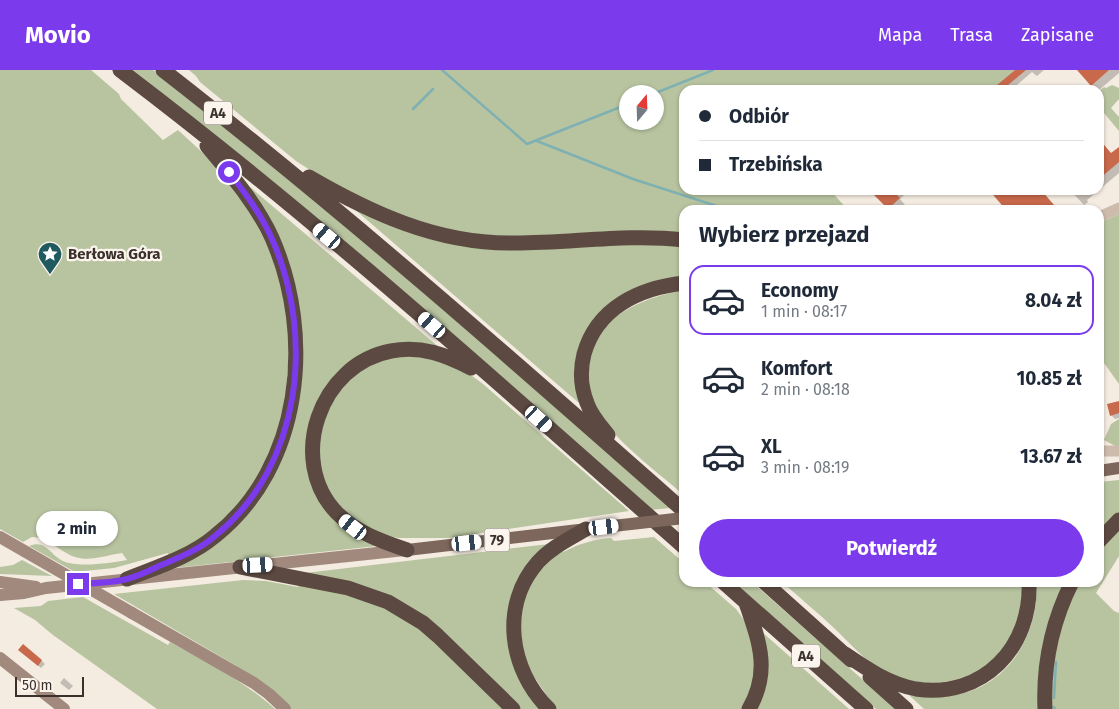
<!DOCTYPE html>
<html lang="pl">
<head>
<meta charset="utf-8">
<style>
	body { margin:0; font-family:"Fira Sans",sans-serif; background:#f6f6f7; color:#1f2937; height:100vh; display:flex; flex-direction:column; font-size:19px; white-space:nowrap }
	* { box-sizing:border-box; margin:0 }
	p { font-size:16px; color:#747a83 }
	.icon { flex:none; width:28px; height:28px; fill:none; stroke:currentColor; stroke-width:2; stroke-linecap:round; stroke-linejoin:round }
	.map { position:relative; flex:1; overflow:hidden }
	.drawer { position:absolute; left:679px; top:135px; width:425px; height:382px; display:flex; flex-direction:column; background:#fff; border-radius:15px; box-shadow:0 1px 4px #0004 }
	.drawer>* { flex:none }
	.hud { position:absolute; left:679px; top:15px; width:425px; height:110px; border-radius:15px; box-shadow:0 1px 4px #0004; display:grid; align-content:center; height:110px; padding:0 20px; background:#fff }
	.needle { width:32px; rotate:19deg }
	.tools { position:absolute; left:619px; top:15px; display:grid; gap:10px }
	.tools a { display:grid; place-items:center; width:45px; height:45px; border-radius:50%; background:#fff; box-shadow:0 1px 4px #0004; font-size:25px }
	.scale { position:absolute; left:15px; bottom:12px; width:69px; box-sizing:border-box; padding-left:5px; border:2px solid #3b302b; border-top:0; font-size:14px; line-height:18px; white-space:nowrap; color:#3b302b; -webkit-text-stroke:4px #fbf5ee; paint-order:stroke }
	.end { position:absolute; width:22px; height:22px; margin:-11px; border:6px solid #7c3aed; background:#fff; box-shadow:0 0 0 2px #fff }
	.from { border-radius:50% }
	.bubble { position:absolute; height:35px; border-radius:18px; background:#fff; box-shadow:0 1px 4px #0004; font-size:16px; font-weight:700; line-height:35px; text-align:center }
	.car { position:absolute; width:15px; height:30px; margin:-15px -8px; border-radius:6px; box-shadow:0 0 4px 1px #0007; background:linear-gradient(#fff 24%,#345 0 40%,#fff 0 76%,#345 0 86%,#fff 0) }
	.hud b { display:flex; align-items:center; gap:18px; height:48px; font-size:19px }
	.hud b+b { border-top:1px solid #e0e1e3 }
	.hud i { width:12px; height:12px; background:#1f2937 }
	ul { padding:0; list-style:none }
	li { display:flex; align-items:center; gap:15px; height:70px; margin:0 10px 8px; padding:0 10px; border:2px solid transparent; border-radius:15px }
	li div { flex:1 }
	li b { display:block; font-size:19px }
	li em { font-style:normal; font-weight:700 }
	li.current { border-color:#7c3aed }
	li>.icon { width:45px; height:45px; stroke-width:1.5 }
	h2 { padding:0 20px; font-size:22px; line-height:60px }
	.primary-button { display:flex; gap:10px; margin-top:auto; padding:10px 20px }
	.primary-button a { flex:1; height:58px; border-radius:30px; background:#7c3aed; color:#fff; font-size:20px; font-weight:700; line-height:58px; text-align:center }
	header { display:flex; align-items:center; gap:30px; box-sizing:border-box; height:70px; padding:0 25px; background:#7c3aed; color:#fff }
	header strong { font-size:24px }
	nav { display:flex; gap:28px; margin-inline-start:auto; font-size:18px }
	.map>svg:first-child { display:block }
	.green { fill:#b8c4a0; fill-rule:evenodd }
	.shadow { fill:#0003 }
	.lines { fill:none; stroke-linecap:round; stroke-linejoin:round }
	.stream { stroke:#7fb0b2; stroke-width:2.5 }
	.building { fill:#c8694b }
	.minor { stroke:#cdbbac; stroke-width:11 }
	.secondary { stroke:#a18a7d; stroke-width:12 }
	.primary { stroke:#7d675c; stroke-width:12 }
	.motorway { stroke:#5c4a42; stroke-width:15 }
	.secondary-bridge { stroke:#a18a7d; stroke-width:12 }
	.primary-bridge { stroke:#7d675c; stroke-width:12 }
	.route { stroke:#7c3aed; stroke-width:6 }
	.labels { text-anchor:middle; stroke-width:4.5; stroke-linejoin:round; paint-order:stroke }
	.shield { fill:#fbf5ee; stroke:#756b66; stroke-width:1 }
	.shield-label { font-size:14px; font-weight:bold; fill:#3b302b }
	.poi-label { font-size:15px; font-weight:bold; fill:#3b302b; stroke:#fbf5ee; text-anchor:start }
</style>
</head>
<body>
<header>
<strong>Movio</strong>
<nav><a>Mapa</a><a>Trasa</a><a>Zapisane</a></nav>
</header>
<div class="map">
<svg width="1119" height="639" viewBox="0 0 1119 639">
	<rect width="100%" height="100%" fill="#f4ebe1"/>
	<path class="green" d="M0 0H91L119 24 121 29 163 70 178 60 217 96 245 132 276 192 291 260 284 344 266 395 248 425 210 463 169 487 168 483 114 498 75 502 29 476C46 469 50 485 63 491 78 498 111 493 127 490L122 483C106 485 91 492 75 487 60 482 48 467 32 467L23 472 0 459Z
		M128 0H153L233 61 320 133 514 300 670 438 650 440Z
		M189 0H1015L993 19 994 20H969L965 16 960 20H684V120H830L848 140H684V165L532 168 466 164 396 145 332 114 296 91 200 12 196 6ZM628 24H655V51H628Z
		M1112 15 1119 18V29L1111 38 1119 47V61L1099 37V21L1104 17 1106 18Z
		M250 117 440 278 419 274 334 307 312 407 377 476 165 499 256 430 301 281Z
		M352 137 424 166 684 175V207L599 245 579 333Z
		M1119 144V314L1099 286V153Z
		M684 220V425C656 401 611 368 594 336 590 327 590 316 589 306 584 251 640 228 684 220Z
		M417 284 460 297 483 314 629 441 448 468H399L388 466 364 457 335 432 321 403 318 372 327 339 355 302 383 288Z
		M1119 349V378L1104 370 1111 354Z
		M1119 410V444L1099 465V412Z
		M1119 457V486L1096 523 1114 541 1119 543V639H1051V606L1062 551 1078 513 1099 512V480Z
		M654 467 684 493V512L706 513 736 539 747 554 757 600 743 639H556L526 595 518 547 532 509 561 479 563 482C579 474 594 469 611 468L614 471Z
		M549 474 515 517 510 531 507 548 509 574 543 639H518L426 551 305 503Z
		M22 490 52 506 0 504V497L13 495Z
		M243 510 266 511 298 517 299 514 363 526 420 557 505 639H290L235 595 114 524Z
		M734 513H753L896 639H876Z
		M783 513H1023C1023 571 985 615 925 613 913 612 895 609 885 603 865 591 850 573 834 558 817 542 800 528 783 513Z
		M1036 513H1067L1040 639H924L909 625C926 626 942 628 959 624 1010 614 1040 561 1036 513Z
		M83 527 168 575 170 572C206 592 244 611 275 639H157L53 565 35 550 14 538 41 536 48 531Z
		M761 561 849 639H754Z"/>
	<path class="shadow" d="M1017 0H1044L1037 6 1032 2 1011 20H995Z
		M1079 0H1119V3L1099 20H1097Z
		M1099 69 1112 85 1119 78V103L1087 130 1088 132 1084 135 1070 120H1099Z
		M871 120H909L900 129 905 135 900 140H890Z
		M996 120H1041L1058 140H1008Z
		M1119 332V348L1115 349 1111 345Z
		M23 583 42 591 45 594 41 598Z
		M64 608 73 616 69 620 60 613Z"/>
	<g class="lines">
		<path class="stream" d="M442 0 527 74 628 34
			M653 24 713 0
			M413 39 433 19
			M537 71 633 109 729 140
			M1054 628 1056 592
			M1054 637 1055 639"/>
	</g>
	<path class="building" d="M1015 0H1026L1002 20H991Z
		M1077 0H1109L1091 16Z
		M1099 69 1111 83 1119 77V92L1099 109Z
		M869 120H892L900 128 888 139Z
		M989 120H1041L1054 135 1049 140H1006Z
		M1119 331V343L1110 346 1107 334Z
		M23 574 42 590 38 596 18 580Z"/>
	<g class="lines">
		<path class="minor" d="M1099 147 1119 138
			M1099 381H1119"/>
		<path class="secondary" d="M0 512 36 517
			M0 525 24 523 46 518 405 480
			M132 543 254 613 269 624 285 639
			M0 588 64 639"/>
		<path class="primary" d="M1099 401 1119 398
			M407 480 604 457"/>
		<path class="motorway" d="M120 0C317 149 499 314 684 477
			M163 0C343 140 513 290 684 441
			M309 107C371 143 436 173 509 173 568 174 625 163 684 170
			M608 365C600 355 591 345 587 333 581 318 580 300 584 284 597 238 639 218 684 213
			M1099 471 1119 450
			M407 480C381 471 357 463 337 443 286 390 320 294 391 281 421 275 446 285 471 298
			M240 497 348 518 388 532 423 553 438 566 513 639
			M127 509C157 497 190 487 215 466 302 397 315 266 272 168 256 133 231 105 207 76
			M723 512 866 639
			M764 512 851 590
			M746 533C759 571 771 601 749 639
			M845 584C867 599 889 614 916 619 983 629 1032 577 1029 512
			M870 607 906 639
			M549 639C509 600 500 535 538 492 552 477 569 469 586 459
			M1045 639C1043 595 1052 552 1072 512"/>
		<path class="secondary-bridge" d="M0 467 132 543"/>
		<path class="primary-bridge" d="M604 457 684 448"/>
	</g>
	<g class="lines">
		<path class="route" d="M78 514C94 513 112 513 127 509 138 506 149 501 159 496 178 488 199 480 215 466 302 396 315 266 272 169 261 144 245 123 229 102"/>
	</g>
	<defs>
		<symbol id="sight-pin" viewBox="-11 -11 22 30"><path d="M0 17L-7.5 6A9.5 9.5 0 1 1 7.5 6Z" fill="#1f5a5e" stroke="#fbf5ee"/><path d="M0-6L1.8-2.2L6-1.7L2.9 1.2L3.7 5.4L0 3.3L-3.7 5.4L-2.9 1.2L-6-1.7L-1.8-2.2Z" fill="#fff"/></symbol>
	</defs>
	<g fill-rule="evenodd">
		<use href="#sight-pin" x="36" y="170" width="28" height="38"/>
	</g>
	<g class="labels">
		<g class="shield">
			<rect x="204" y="31.5" width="28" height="23" rx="4"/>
			<rect x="484.5" y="458.5" width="25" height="23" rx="4"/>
			<rect x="792" y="574.5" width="28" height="23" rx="4"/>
		</g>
		<g class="shield-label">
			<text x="218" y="48">A4</text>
			<text x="497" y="475">79</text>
			<text x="806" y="591">A4</text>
		</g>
		<g class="poi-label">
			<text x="68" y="189">Berłowa Góra</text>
		</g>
	</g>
</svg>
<div class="tools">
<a><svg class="needle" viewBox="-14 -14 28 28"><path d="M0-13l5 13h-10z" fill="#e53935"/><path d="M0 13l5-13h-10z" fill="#747a83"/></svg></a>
</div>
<div class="scale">50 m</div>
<i class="end from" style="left:229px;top:102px"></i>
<i class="end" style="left:78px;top:514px"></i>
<div class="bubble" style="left:36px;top:441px;width:82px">2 min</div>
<i class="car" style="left:327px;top:166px;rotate:310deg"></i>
<i class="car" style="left:432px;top:255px;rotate:311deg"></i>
<i class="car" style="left:539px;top:349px;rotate:132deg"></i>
<i class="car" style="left:353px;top:457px;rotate:308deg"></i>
<i class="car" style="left:604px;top:457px;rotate:83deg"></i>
<i class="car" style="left:467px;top:473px;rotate:84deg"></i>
<i class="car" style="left:258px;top:495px;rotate:87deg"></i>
<div class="hud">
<b><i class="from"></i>Odbiór</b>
<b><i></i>Trzebińska</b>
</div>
<section class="drawer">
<h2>Wybierz przejazd</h2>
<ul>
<li class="current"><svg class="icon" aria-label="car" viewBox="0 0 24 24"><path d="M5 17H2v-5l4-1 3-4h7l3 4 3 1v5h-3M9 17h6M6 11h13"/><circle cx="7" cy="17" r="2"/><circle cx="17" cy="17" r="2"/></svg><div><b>Economy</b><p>1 min · 08:17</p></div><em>8.04 zł</em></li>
<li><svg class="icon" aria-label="car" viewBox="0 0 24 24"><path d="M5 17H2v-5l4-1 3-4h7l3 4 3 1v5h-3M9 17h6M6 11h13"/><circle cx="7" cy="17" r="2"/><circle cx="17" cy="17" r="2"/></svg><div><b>Komfort</b><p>2 min · 08:18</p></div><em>10.85 zł</em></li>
<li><svg class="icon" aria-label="car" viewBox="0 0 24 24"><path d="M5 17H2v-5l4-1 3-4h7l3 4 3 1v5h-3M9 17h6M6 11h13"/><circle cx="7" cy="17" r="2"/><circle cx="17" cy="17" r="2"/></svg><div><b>XL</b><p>3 min · 08:19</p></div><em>13.67 zł</em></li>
</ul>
<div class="primary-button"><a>Potwierdź</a></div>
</section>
</div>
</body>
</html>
